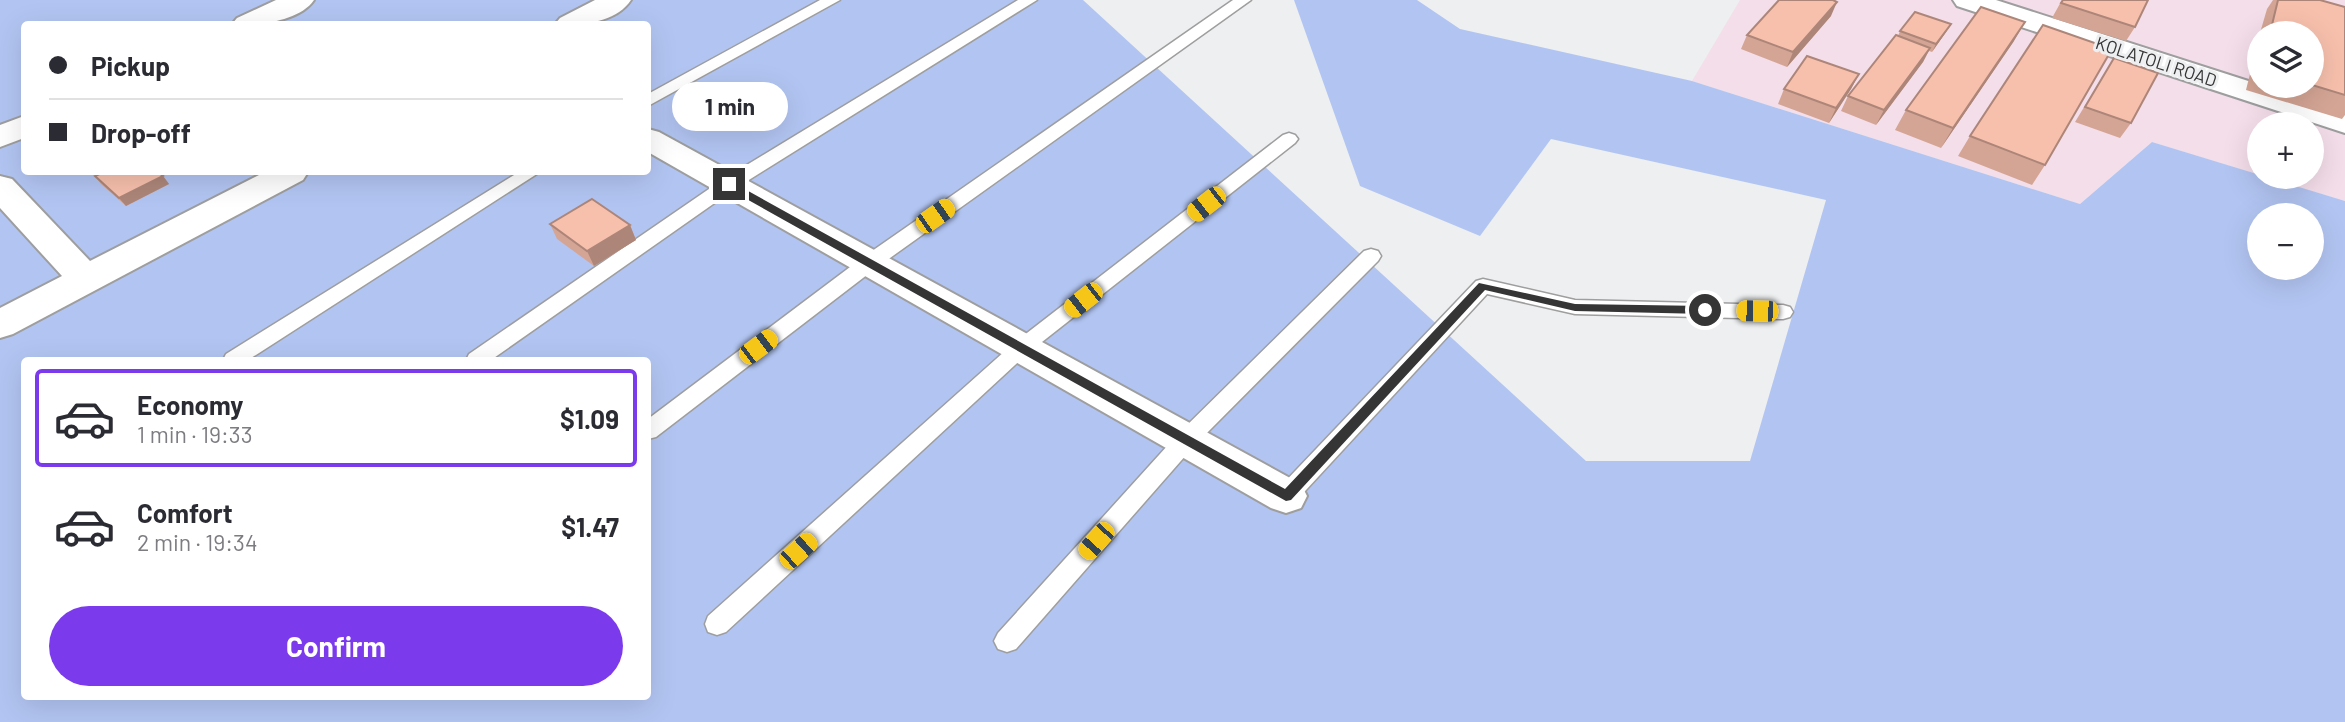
<!DOCTYPE html>
<html lang="en">
<head>
<meta charset="utf-8">
<style>
	body { margin:0; font-family:Barlow,sans-serif; background:#f7f7f7; color:#2b2b33; height:100vh; display:flex; flex-direction:column; font-size:26px; white-space:nowrap }
	* { box-sizing:border-box; margin:0 }
	p { font-size:23px; color:#7c7c81 }
	.icon { flex:none; width:38px; height:38px; fill:none; stroke:currentColor; stroke-width:2; stroke-linecap:round; stroke-linejoin:round }
	.map { position:relative; flex:1; overflow:hidden }
	.drawer { position:absolute; left:21px; top:357px; width:630px; height:343px; display:flex; flex-direction:column; background:#fff; border-radius:7px; box-shadow:0 7px 28px #0002 }
	.drawer>* { flex:none }
	.hud { position:absolute; left:21px; top:21px; width:630px; height:154px; border-radius:7px; box-shadow:0 7px 28px #0002; display:grid; align-content:center; height:154px; padding:0 28px; background:#fff }
	.buttons { position:absolute; left:2247px; top:21px; display:grid; gap:14px }
	.buttons a { display:grid; place-items:center; width:77px; height:77px; border-radius:50%; background:#fff; box-shadow:0 7px 28px #0002; font-size:35px }
	.end { position:absolute; width:32px; height:32px; margin:-16px; border:9px solid #353536; background:#fff; box-shadow:0 0 0 4px #fff }
	.from { border-radius:50% }
	.bubble { position:absolute; height:49px; border-radius:24px; background:#fff; box-shadow:0 7px 28px #0002; font-size:23px; font-weight:700; line-height:49px; text-align:center }
	.car { position:absolute; width:21px; height:42px; margin:-21px -10px; border-radius:9px; box-shadow:0 0 5px 2px #0007; background:linear-gradient(#f5c518 24%,#345 0 40%,#f5c518 0 76%,#345 0 86%,#f5c518 0) }
	.hud b { display:flex; align-items:center; gap:24px; height:66px; font-size:26px }
	.hud b+b { border-top:2px solid #e1e1e2 }
	.hud i { width:18px; height:18px; background:#2b2b33 }
	ul { padding:12px 0 0; list-style:none }
	li { display:flex; align-items:center; gap:21px; height:98px; margin:0 14px 10px; padding:0 14px; border:4px solid transparent; border-radius:7px }
	li div { flex:1 }
	li b { display:block; font-size:26px }
	li em { font-style:normal; font-weight:700 }
	li.active { border-color:#7c3aed }
	li>.icon { width:63px; height:63px; stroke-width:1.5 }
	.cta { display:flex; gap:14px; margin-top:auto; padding:14px 28px }
	.cta a { flex:1; height:80px; border-radius:42px; background:#7c3aed; color:#fff; font-size:28px; font-weight:700; line-height:80px; text-align:center }
	.map>svg:first-child { display:block }
	.commercial { fill:#f4deea; fill-rule:evenodd }
	.green { fill:#b2c5f2; fill-rule:evenodd }
	.lines { fill:none; stroke-linecap:round; stroke-linejoin:round }
	.service-casing { stroke:#9e9e9f; stroke-width:3 }
	.minor-casing { stroke:#9e9e9f; stroke-width:4 }
	.service { fill:#fff; fill-rule:evenodd }
	.minor { fill:#fff; fill-rule:evenodd }
	.wall { fill:#d4a595 }
	.shaded-wall { fill:#ad8679 }
	.building { fill:#f7c0ad; stroke:#ad8679; stroke-width:2 }
	.route { fill:#353536 }
	.labels { text-anchor:middle; stroke-width:6; stroke-linejoin:round; paint-order:stroke }
	.far-street-label { font-size:18px; fill:#353536; stroke:#eeeff0 }
</style>
</head>
<body>
<div class="map">
<svg width="2345" height="722" viewBox="0 0 2345 722">
	<rect width="100%" height="100%" fill="#eeeff0"/>
	<path class="commercial" d="M1740 0H2345V201L2265 177H2312V124H2259V175L2152 142 2080 204 1692 81ZM2259 33H2312V86H2259Z"/>
	<path class="green" d="M0 0H1083L1586 461H1750L1826 200 1551 139 1480 236 1360 186 1294 0H1417L1460 29 1692 81 2080 204 2152 142 2345 201V722H0ZM24 24H648V172H24ZM2259 215H2312V268H2259ZM24 360H648V696H24Z"/>
	<g class="lines">
		<defs>
			<path id="service" d="M820 0H840L648 106V94Z
				M1018 0H1037L736 188 491 360H466L469 354 722 180Z
				M1233 0H1251L876 268 656 437 648 439V419L862 258Z
				M1289 133 1295 135 1298 139 1295 143 1028 353 726 632 717 635 708 632 705 624 708 616 1014 343 1283 135Z
				M519 172H540L248 360H223L226 354Z
				M1371 249 1378 251 1381 256 1378 261 1194 446 1016 649 1007 652 998 649 994 641 998 633 1178 434 1364 251Z
				M1483 279 1575 300 1783 305 1790 307 1793 312 1790 317 1783 319 1575 314 1487 294 1294 503 1286 505 1278 503 1275 496 1278 489 1476 281Z"/>
			<path id="minor" d="M276 0H314C299 22 256 26 232 24L237 18Z
				M595 0H631C616 23 580 26 555 24L560 18Z
				M1953 0H1996L2345 112V133L1957 6Z
				M24 116V138L0 147V125Z
				M648 129 659 132 1301 484 1307 496 1301 508 1286 513 1271 508 648 152Z
				M265 172H308L303 180 13 334 0 338V308L62 276 0 208V176L12 179 90 261Z"/>
		</defs>
		<use href="#service" class="service-casing"/>
		<use href="#minor" class="minor-casing"/>
		<use href="#service" class="service"/>
		<use href="#minor" class="minor"/>
	</g>
	<path class="wall" d="M2062 0 2135 27 2126 41 2052 18Z
		M2273 0H2320L2345 7V115L2342 119 2246 90 2259 38V86H2312V33H2260L2267 9Z
		M1831 16 1787 67 1741 49 1747 35Z
		M1951 24 1946 32 1932 52 1929 51 1923 62 1876 125 1841 111 1848 96 1898 36 1900 31Z
		M2014 41 1941 148 1895 130 1906 110Z
		M2114 58 2131 123 2120 138 2075 122Z
		M1859 74 1851 89 1829 123 1778 104 1784 89Z
		M1970 136 2045 165 2032 185 1958 156Z
		M95 176H163L169 184 126 206 101 184Z
		M550 224 630 225 636 240 594 266 557 239Z"/>
	<path class="shaded-wall" d="M1837 2 1831 16 1787 67 1793 52Z
		M2025 22 2014 41 1941 148 1953 128Z
		M1951 24 1946 32 1932 52 1936 44Z
		M1930 48 1923 62 1876 125 1884 110Z
		M1859 74 1851 89 1829 123 1836 108Z
		M163 176 169 184 126 206 119 198Z
		M630 225 636 240 594 266 587 251Z"/>
	<path class="building" d="M1779 0H1833L1837 2 1793 52 1747 35Z
		M2063 0H2148L2135 27 2061 3Z
		M2278 0H2320L2345 7V95L2312 85V33H2270Z
		M1981 7 2025 22 1953 128 1906 110Z
		M1915 12 1951 24 1936 44 1900 31Z
		M2043 25 2112 49 2045 165 1970 136Z
		M1896 35 1930 48 1884 110 1848 96Z
		M1807 56 1859 74 1836 108 1784 89Z
		M2114 58 2158 73 2131 123 2085 107Z
		M104 172H157L163 176 119 198 95 176Z
		M592 199 630 225 587 251 550 224Z"/>
	<path class="route" d="M725 182H732L1285 489 1479 283 1575 304 1705 306 1711 310 1705 314 1575 311 1485 290 1291 500 1286 501 725 187Z"/>
	<g class="labels">
		<g class="far-street-label">
			<text transform="translate(2156 62) rotate(18)" y="6">KOLATOLI ROAD</text>
		</g>
	</g>
</svg>
<div class="buttons">
<a><svg class="icon" aria-label="layers" viewBox="0 0 24 24"><path d="M12 4l9 5-9 5-9-5zM3 14l9 5 9-5"/></svg></a>
<a>+</a>
<a>−</a>
</div>
<i class="end from" style="left:1705px;top:310px"></i>
<i class="end" style="left:729px;top:184px"></i>
<div class="bubble" style="left:672px;top:82px;width:116px">1 min</div>
<i class="car" style="left:1206px;top:204px;rotate:232deg"></i>
<i class="car" style="left:935px;top:216px;rotate:55deg"></i>
<i class="car" style="left:1083px;top:300px;rotate:232deg"></i>
<i class="car" style="left:1757px;top:311px;rotate:271deg"></i>
<i class="car" style="left:758px;top:347px;rotate:53deg"></i>
<i class="car" style="left:1096px;top:541px;rotate:222deg"></i>
<i class="car" style="left:798px;top:551px;rotate:48deg"></i>
<div class="hud">
<b><i class="from"></i>Pickup</b>
<b><i></i>Drop-off</b>
</div>
<section class="drawer">
<ul>
<li class="active"><svg class="icon" aria-label="car" viewBox="0 0 24 24"><path d="M5 17H2v-5l4-1 3-4h7l3 4 3 1v5h-3M9 17h6M6 11h13"/><circle cx="7" cy="17" r="2"/><circle cx="17" cy="17" r="2"/></svg><div><b>Economy</b><p>1 min · 19:33</p></div><em>$1.09</em></li>
<li><svg class="icon" aria-label="car" viewBox="0 0 24 24"><path d="M5 17H2v-5l4-1 3-4h7l3 4 3 1v5h-3M9 17h6M6 11h13"/><circle cx="7" cy="17" r="2"/><circle cx="17" cy="17" r="2"/></svg><div><b>Comfort</b><p>2 min · 19:34</p></div><em>$1.47</em></li>
</ul>
<div class="cta"><a>Confirm</a></div>
</section>
</div>
</body>
</html>
